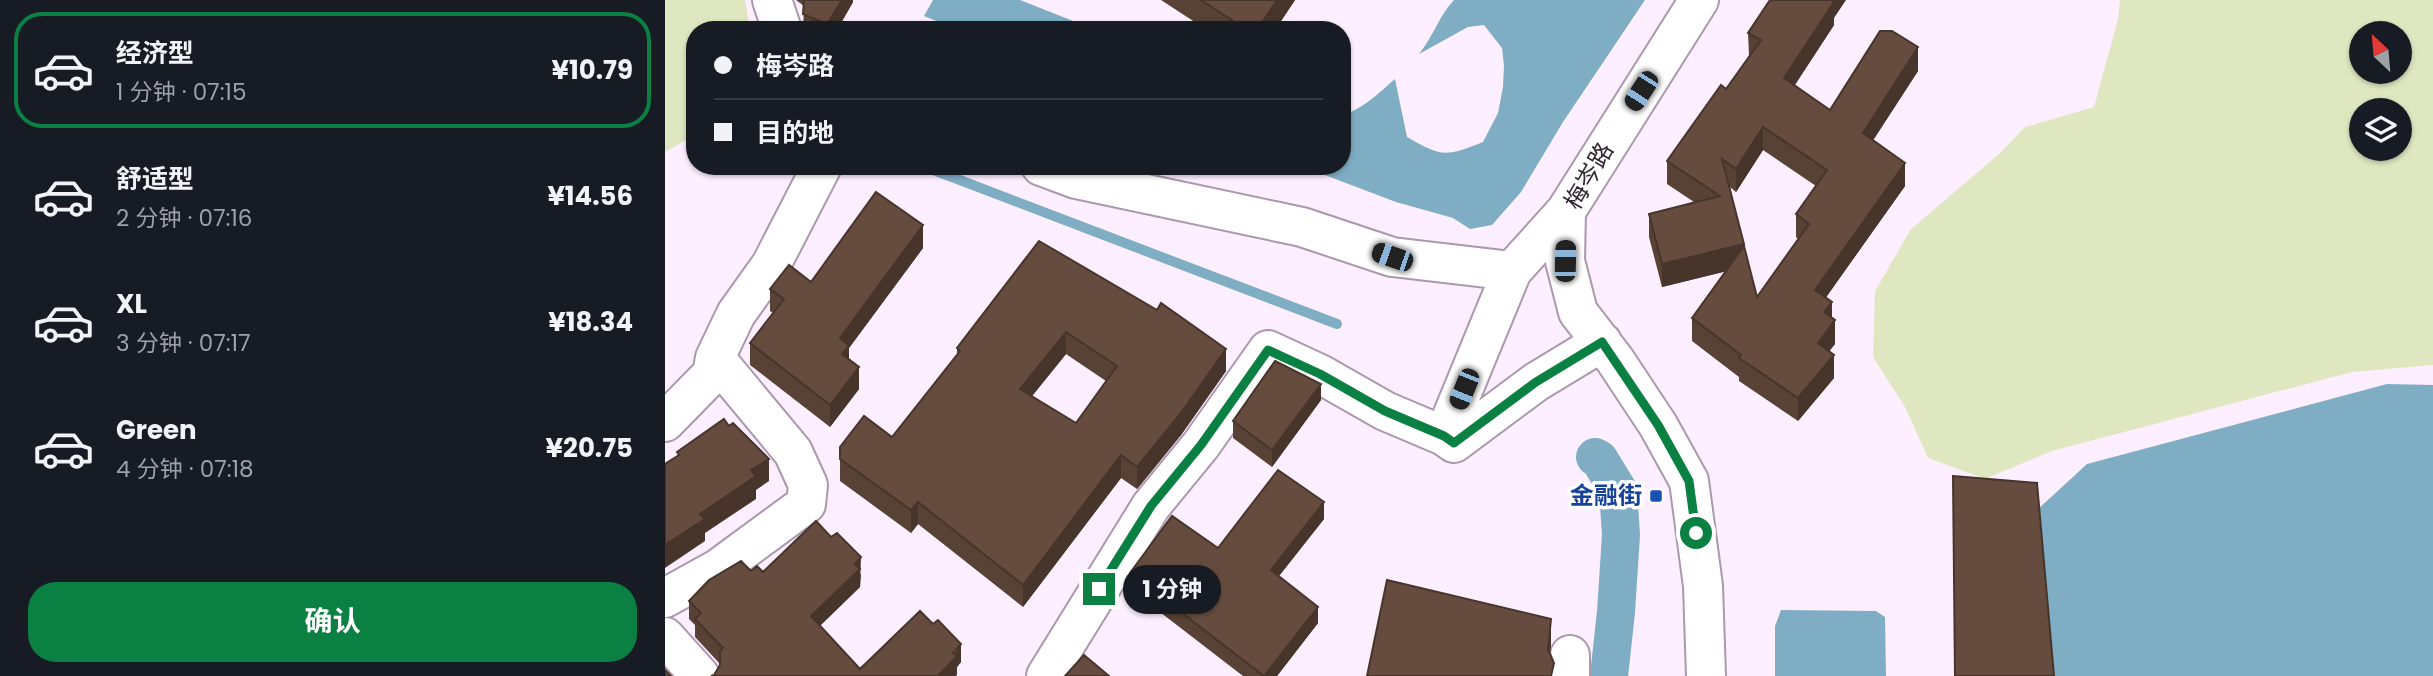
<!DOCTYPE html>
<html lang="zh">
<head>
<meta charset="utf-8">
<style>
	body { margin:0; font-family:Poppins,"Noto Sans SC",sans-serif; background:#242831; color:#f1f3f6; height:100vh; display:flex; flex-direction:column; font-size:26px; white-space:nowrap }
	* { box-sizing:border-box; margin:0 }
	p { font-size:23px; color:#9ea1a6 }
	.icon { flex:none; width:38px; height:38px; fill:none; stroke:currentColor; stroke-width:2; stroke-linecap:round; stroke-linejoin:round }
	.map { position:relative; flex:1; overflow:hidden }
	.sheet { display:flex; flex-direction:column; background:#171b24; width:665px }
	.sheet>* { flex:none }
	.banner { position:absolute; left:21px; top:21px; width:665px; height:154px; border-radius:28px; box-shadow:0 2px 5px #0004; display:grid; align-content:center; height:154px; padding:0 28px; background:#171b24 }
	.needle { width:46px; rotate:334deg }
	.tools { position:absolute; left:1684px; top:21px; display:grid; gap:14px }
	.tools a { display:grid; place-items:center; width:63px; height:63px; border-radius:50%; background:#171b24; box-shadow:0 2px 5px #0004; font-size:35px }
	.end { position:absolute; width:32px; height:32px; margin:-16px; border:9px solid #0b8043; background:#fff; box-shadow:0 0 0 4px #fff }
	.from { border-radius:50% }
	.bubble { position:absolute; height:49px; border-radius:24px; background:#171b24; box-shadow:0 2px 5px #0004; font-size:23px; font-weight:700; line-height:49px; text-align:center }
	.car { position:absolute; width:21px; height:42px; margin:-21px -10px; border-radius:9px; box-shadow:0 0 5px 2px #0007; background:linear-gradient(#222 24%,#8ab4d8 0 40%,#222 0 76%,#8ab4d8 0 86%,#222 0) }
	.banner b { display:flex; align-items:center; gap:24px; height:66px; font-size:26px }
	.banner b+b { border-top:2px solid #363941 }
	.banner i { width:18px; height:18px; background:#f1f3f6 }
	ul { padding:12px 0 0; list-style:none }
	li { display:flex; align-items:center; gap:21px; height:116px; margin:0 14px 10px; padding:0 14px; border:4px solid transparent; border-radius:28px }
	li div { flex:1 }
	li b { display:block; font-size:26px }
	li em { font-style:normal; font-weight:700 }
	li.active { border-color:#0b8043 }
	li>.icon { width:63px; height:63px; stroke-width:1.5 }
	.action { display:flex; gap:14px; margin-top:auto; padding:14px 28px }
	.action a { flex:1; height:80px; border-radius:28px; background:#0b8043; color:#fff; font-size:28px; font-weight:700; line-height:80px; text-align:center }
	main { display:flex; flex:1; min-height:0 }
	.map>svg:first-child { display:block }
	.green { fill:#dfe7c1; fill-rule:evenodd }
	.water { fill:#7fadc4 }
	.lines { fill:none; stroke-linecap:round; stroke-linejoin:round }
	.stream { stroke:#7fadc4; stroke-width:10 }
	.canal { stroke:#7fadc4; stroke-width:38 }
	.minor-casing { stroke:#ac97af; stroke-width:42 }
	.minor { stroke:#fff; stroke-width:38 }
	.wall { fill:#584135; fill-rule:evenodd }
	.shaded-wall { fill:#47352b }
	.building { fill:#664c3e; stroke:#47352b; stroke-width:2; fill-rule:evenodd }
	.route { stroke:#0b8043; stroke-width:9 }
	.transit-dot { fill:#1a4fb4; stroke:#fff; stroke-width:2.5 }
	.labels { text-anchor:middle; stroke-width:7; stroke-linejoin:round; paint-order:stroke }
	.street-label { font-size:24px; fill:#302731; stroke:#fff }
	.transit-label { font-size:24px; font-weight:bold; fill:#164399; stroke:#fff; text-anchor:end }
</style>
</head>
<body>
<main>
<section class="sheet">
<ul>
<li class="active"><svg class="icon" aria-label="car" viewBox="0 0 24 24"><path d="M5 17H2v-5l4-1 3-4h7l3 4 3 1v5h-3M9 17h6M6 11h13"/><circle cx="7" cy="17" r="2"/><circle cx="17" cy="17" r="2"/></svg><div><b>经济型</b><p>1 分钟 · 07:15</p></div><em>¥10.79</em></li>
<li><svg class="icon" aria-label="car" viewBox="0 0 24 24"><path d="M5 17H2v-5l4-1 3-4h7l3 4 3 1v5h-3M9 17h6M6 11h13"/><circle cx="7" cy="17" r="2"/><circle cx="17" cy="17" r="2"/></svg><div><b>舒适型</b><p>2 分钟 · 07:16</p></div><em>¥14.56</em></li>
<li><svg class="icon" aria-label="car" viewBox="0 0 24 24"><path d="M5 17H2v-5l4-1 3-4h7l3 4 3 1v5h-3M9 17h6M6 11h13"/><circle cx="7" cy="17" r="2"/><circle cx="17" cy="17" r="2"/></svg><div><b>XL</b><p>3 分钟 · 07:17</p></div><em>¥18.34</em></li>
<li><svg class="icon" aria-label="car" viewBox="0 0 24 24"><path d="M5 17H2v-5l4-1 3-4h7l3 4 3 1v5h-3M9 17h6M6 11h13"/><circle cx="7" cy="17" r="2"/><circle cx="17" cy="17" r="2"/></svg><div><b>Green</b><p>4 分钟 · 07:18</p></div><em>¥20.75</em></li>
</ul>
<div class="action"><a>确认</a></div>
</section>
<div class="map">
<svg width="1768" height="676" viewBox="0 0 1768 676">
	<rect width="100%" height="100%" fill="#fdefff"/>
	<path class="green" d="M0 0H80L85 30H30V135L0 152Z
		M1455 0H1768V365L1687 372 1387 451 1320 479 1263 458 1240 407 1208 357 1210 291 1246 229 1334 154 1360 127 1429 107 1453 19ZM1696 33H1734V72H1696ZM1696 110H1734V149H1696Z"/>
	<path class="water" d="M268 0H355L431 30H293L259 16Z
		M789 0H980L898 122 856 192 827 225 805 229 788 218 731 202 636 166H677V115C697 110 715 92 730 79L742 137C777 157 780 157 818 142L833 113 838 87 839 66 837 48 819 25 803 27 754 54C768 37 775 14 789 0Z
		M1722 384 1768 385V676H1386L1372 510 1422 464Z
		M1116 610 1211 611 1220 617 1221 676H1110V626Z"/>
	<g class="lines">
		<path class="stream" d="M258 166 672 324"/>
		<path class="canal" d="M930 457 934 459 953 490 956 535 951 612 944 676"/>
		<defs>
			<path id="minor" d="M107 0 117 30
				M1034 0 901 211 900 261 913 312 950 360 993 425 1024 481 1038 586 1041 676
				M376 166 411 179 637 227 727 257 847 271 901 211
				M0 422 47 374 50 358 71 314 106 265 157 166
				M779 436 847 271
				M0 598 54 568 141 504 143 485 128 452 50 358
				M0 637 35 676
				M905 655V676
				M381 676 486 506 536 445 603 350 655 374 720 411 779 436 789 443 871 382 937 342"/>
		</defs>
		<use href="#minor" class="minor-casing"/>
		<use href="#minor" class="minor"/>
	</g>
	<path class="wall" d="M131 0H188V2L172 30H138L139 6Z
		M496 0H630L610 30H542Z
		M1169 18V25L1130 85 1165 110 1253 71 1208 140 1240 186 1161 297 1167 318 1170 344 1164 351 1169 378 1133 421 1074 381V377L1027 341V318L1061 271 997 287 984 237V214L1029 202 1002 184V161L1061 89 1084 56 1083 33ZM1098 150 1151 186 1131 214V237L1133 239 1092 297 1065 187 1071 192Z
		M374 241 561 371 516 435 472 489 456 478 358 607 253 524 246 533 175 481V447L227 437 292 355V348ZM401 354 441 381 411 423 367 396Z
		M258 248 184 348V360L194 389 165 427 85 365V343L108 313 105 311V289L146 282Z
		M656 400 607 467 568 438V421Z
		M659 519 614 576 653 623 612 676H578L465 589V573Z
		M166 537 196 575 195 587 155 626 195 669 296 662 292 667V674L291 676H46L49 675 55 664 30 637V625L24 619V601L86 571 98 572Z"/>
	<path class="shaded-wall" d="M177 0H188V2L172 30H162V24Z
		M612 0H630L610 30H592Z
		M1166 0H1181L1169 18V25L1119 101V78Z
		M1253 47V71L1198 156V133Z
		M1098 127V150L1071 192V169Z
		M1240 163V186L1150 313V290Z
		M258 225V248L184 348V368L177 377 175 338Z
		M1079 244V267L997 287V264Z
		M1167 302V325L1170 320V344L1153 366V343L1159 312Z
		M401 332V354L355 411V389Z
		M561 349V371L516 435 472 489V467Z
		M1169 355V378L1133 421V398Z
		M194 367V389L165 427V405Z
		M656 384V400L607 467V450Z
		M456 455V478L358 607V585Z
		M104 459V481L91 490V499L40 533V541L0 568V545L86 470Z
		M253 502V524L246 533V510Z
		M659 502V519L606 586V570Z
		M196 557 195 587 146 634V616Z
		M653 607V623L612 676H599Z
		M886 619V646L883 676V649Z
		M296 644V662L292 667V674L291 676H273Z"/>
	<path class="building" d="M139 0H177L162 24 138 14Z
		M536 0H612L592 30H582Z
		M1105 0H1167L1169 2 1119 78 1165 110 1215 31H1227L1253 47 1198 133 1240 163 1150 290 1167 302 1159 312 1170 320 1153 343 1169 355 1133 398 1074 358 1076 355 1027 318 1079 246 1092 297 1144 224 1131 214 1162 170 1098 127 1071 169 1057 159 1079 244 997 264 984 214 1055 196 1002 161 1056 85 1061 89 1096 40 1083 33Z
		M211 192 258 225 175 338 184 346 177 354 194 367 165 405 85 343 119 299 105 289 124 265 146 282Z
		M374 241 492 310 496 303 561 349 516 413 472 467 456 455 358 585 253 502 246 510 175 459V447L199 416 227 437 295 351 292 348ZM401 332 452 366 411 423 355 389Z
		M610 361 656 384 607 450 568 421Z
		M59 419 64 426 68 423 104 459 86 470 91 476 35 514 40 519 0 545V464L14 455 12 452Z
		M613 470 659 502 606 570 653 607 599 676 465 573 507 516 553 548Z
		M1288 476 1372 483 1389 676H1290Z
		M151 521 166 537 172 533 196 557 190 564 195 569 146 616 195 669 255 611 268 624 273 620 296 644 288 653 292 656 273 676H46L49 675 55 665V651L58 648 30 619 36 613 24 601 44 580 76 561 86 571 92 566 98 572Z
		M722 580 886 619 883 649 889 663 886 676H702Z
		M419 655 444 676H400Z
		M0 670 6 676H0Z"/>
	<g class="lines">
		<path class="route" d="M434 589 486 506 536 445 603 350 655 374 720 411 779 436 789 443 871 382 937 342 993 425 1024 481 1031 533"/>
	</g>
	<rect class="transit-dot" x="984" y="489" width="14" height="14" rx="3.5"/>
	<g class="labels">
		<g class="street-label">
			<text transform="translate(924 176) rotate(-60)" y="8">梅岑路</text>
		</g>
		<g class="transit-label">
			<text x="977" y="504">金融街</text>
		</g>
	</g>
</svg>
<div class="tools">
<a><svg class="needle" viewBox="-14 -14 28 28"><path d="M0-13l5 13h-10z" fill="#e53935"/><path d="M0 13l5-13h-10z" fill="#9ea1a6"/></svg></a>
<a><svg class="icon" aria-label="layers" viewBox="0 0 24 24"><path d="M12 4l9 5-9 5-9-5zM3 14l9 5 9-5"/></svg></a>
</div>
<i class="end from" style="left:1031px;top:533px"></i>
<i class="end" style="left:434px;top:589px"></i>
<div class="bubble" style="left:458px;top:565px;width:98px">1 分钟</div>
<i class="car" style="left:976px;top:91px;rotate:213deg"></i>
<i class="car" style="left:727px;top:257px;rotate:289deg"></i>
<i class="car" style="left:900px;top:261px;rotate:1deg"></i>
<i class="car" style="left:799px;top:389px;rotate:202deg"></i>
<div class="banner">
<b><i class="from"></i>梅岑路</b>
<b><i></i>目的地</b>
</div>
</div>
</main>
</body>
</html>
